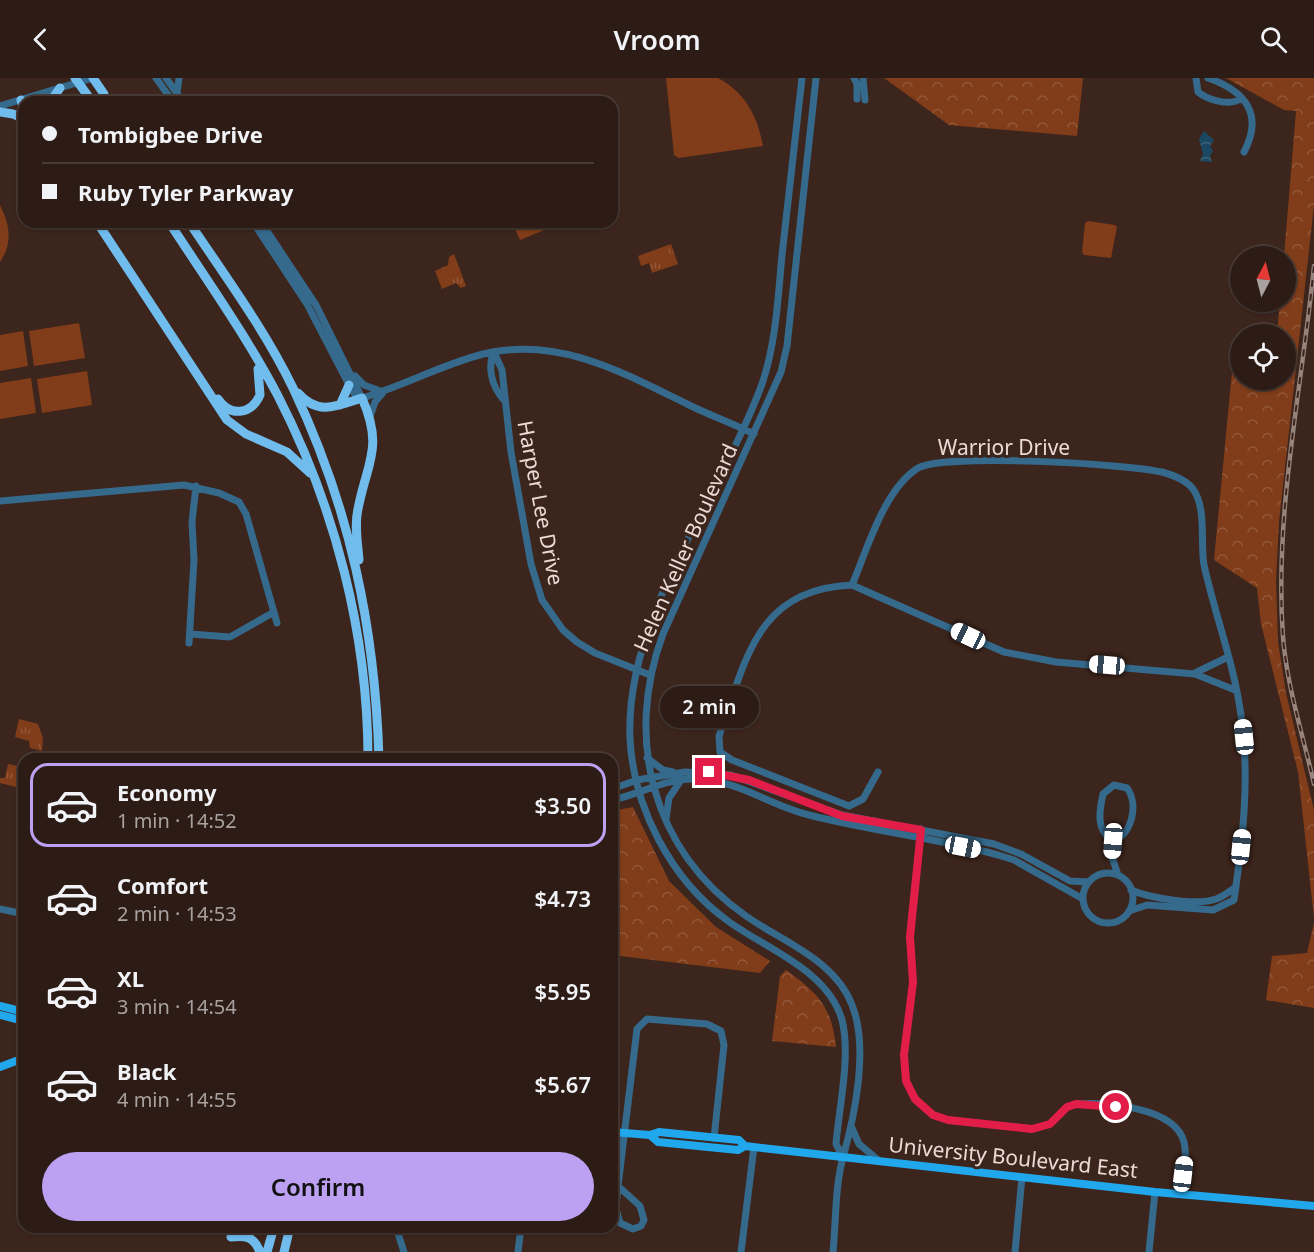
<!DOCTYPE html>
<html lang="en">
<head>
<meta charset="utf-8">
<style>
	body { margin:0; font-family:"Noto Sans",sans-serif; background:#392922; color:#f1f3f6; height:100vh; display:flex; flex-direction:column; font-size:22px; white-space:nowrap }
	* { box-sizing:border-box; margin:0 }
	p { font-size:20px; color:#a7a1a0 }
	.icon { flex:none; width:33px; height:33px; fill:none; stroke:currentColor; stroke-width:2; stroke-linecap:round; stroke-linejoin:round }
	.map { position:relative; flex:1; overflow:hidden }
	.panel { position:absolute; left:18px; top:675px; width:600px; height:480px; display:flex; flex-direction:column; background:#2d1c15; border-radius:18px; box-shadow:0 2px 4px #0004,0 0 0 2px #483a34 }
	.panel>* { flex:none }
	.hud { position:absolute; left:18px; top:18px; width:600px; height:132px; border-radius:18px; box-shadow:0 2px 4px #0004,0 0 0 2px #483a34; display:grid; align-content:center; height:132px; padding:0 24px; background:#2d1c15 }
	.needle { width:39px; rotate:7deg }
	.tools { position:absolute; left:1230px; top:168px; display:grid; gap:12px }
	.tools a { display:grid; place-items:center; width:66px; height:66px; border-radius:50%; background:#2d1c15; box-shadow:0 2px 4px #0004,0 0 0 2px #483a34; font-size:30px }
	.end { position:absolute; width:27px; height:27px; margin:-14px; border:8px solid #e11d48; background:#fff; box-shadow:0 0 0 3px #fff }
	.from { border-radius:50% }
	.bubble { position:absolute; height:42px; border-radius:21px; background:#2d1c15; box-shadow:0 2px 4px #0004,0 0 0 2px #483a34; font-size:20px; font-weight:600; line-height:42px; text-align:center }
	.car { position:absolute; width:18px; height:36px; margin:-18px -9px; border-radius:8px; box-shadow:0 0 4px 2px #0007; background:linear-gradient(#fff 24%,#345 0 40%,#fff 0 76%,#345 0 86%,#fff 0) }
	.hud b { display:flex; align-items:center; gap:21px; height:57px; font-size:22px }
	.hud b+b { border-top:2px solid #483a34 }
	.hud i { width:15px; height:15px; background:#f1f3f6 }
	ul { padding:10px 0 0; list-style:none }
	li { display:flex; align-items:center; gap:18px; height:84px; margin:0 12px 9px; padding:0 12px; border:3px solid transparent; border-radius:18px }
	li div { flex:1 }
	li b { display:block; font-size:22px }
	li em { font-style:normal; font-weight:600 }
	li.current { border-color:#bca0f2 }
	li>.icon { width:54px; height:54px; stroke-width:1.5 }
	.primary-button { display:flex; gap:12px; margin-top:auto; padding:12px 24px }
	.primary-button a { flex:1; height:69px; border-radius:36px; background:#bca0f2; color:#111; font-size:24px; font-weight:600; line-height:69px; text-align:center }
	header { display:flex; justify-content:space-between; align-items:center; height:78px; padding:0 24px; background:#2d1c15; font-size:27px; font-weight:600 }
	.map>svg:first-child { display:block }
	.forest { fill:url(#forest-crowns) }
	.park { fill:url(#park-tufts) }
	.garden { fill:#813c19 }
	.water { fill:url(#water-waves) }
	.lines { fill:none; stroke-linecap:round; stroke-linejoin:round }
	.minor { stroke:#356a8c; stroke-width:7 }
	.major { stroke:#21a7ec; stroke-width:8 }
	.highway { stroke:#70bced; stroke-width:9 }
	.rail-casing { stroke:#96837b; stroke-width:4.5 }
	.rail { stroke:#3c251c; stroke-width:2; stroke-dasharray:7; stroke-linecap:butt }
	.highway-bridge { stroke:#70bced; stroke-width:9 }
	.route { stroke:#e11d48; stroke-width:8 }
	.labels { text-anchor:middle; stroke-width:6; stroke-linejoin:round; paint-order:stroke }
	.street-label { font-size:21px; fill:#ebdbd5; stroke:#3c251c }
</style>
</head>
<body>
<header><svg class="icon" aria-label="back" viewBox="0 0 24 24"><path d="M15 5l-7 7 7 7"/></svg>Vroom<svg class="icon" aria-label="search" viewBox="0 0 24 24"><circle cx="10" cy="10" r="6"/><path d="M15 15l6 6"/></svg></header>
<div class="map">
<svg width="1314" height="1174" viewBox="0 0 1314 1174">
	<defs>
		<pattern id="forest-crowns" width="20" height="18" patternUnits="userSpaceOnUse" patternTransform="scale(1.5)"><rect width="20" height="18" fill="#813c19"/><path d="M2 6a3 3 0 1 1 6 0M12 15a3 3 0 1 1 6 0" fill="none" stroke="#93583a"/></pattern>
		<pattern id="park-tufts" width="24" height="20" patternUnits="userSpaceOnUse" patternTransform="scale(1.5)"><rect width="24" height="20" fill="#813c19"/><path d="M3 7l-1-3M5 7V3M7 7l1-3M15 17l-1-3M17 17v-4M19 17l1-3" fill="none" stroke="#93583a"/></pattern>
		<pattern id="water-waves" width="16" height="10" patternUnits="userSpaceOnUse" patternTransform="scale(1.5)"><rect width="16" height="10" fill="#1a4762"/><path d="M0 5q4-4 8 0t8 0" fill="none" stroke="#3b6178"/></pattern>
	</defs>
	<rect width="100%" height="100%" fill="#3c251c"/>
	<path class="forest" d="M884 0H1083L1077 58 949 47Z
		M1226 0H1314V127L1279 444 1276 503 1278 564 1286 615 1314 732V840L1298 694 1261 546 1257 510 1214 482 1232 294 1240 292V302H1286V256H1277L1280 224H1286L1284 178 1296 33 1284 32Z
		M633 729 669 803 716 849 770 883 760 895 612 877V786L617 776 612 775V733Z
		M1314 845V930L1266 922 1272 878 1307 875Z
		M786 892C818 915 832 929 836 969L772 963 780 898Z"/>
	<path class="park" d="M671 166 678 186 652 195 649 185 641 188 638 178Z
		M454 176 466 208 461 210 456 205 442 211 435 193 448 187 449 179Z
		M19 641 38 646 43 660 42 673 30 670 29 663 15 659Z
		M24 685V711L0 705V700H5L8 686 22 689Z"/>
	<path class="garden" d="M666 0H718C745 14 758 39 763 68L679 80 674 77Z
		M0 127C10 147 13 165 0 184Z
		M1088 143 1115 147 1117 149 1111 180 1084 177 1082 174 1085 145Z
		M512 144H546L549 150 520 162Z
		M79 245 85 280 34 288 29 253Z
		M23 253 28 288 0 293V257Z
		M87 293 92 327 42 335 37 301Z
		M31 300 36 335 0 341V305Z"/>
	<path class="water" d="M1204 53 1214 62 1210 68 1213 73 1210 78 1212 84 1200 83 1203 76 1199 61Z"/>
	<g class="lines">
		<path class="minor" d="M156 0 173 24
			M166 0 183 24
			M802 0C795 59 789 118 782 177 778 220 776 265 762 306 721 418 625 538 630 660 633 729 671 802 728 843 766 871 828 892 842 942 851 977 839 1030 836 1066L843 1079
			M816 0 787 268 781 294 663 556C624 661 652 772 746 838 783 864 835 882 852 927 869 969 855 1037 843 1079 835 1109 836 1143 833 1174
			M854 0 857 6V21
			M863 0 865 22
			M1196 0 1198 14C1208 22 1231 29 1241 20
			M1208 0C1245 13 1264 36 1244 74
			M177 15 179 0
			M0 28 93 0
			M253 144 307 226 349 307 356 318 362 320
			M261 144 316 227 362 320
			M494 274 502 292 511 374 531 486 542 522 563 552 577 564 595 575 650 597
			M494 274C487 290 492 308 503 321
			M355 298 364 307 383 314
			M362 320C403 308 441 287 483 276 558 258 622 294 687 326 709 337 732 345 754 356
			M370 339 375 324 382 316
			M0 423 184 407 219 415 239 424 246 436 277 545
			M852 507C867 472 884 411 918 390 944 375 1127 386 1162 394 1173 397 1186 402 1193 411 1207 431 1200 464 1204 487 1215 537 1234 586 1241 637 1250 699 1243 760 1234 822L1213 832 1147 827 1129 833
			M190 556 230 559 274 534
			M189 565 194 482 192 444 196 408
			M1195 595 1228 579
			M647 680 663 692 673 694
			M878 694 863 721 849 728 732 682 720 674 719 658C746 582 756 511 852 507L1004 574 1056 584 1195 596 1235 612
			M1114 707 1127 710C1139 726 1132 757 1113 763 1096 753 1099 734 1103 716Z
			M612 711 637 702 685 694 731 697 842 737 994 766 1021 776 1070 803 1088 804
			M612 722C641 716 666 700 696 701 739 702 770 728 809 737 872 753 936 760 998 777L1014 782 1083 821
			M666 741 669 720 681 702
			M921 751 910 859 913 905 904 977 906 1003 915 1021 933 1037 948 1042 1032 1051 1050 1046 1067 1029 1076 1026C1106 1024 1175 1029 1184 1064 1188 1080 1182 1100 1180 1116
			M1113 763 1112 779 1118 797
			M1083 820a25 25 0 1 1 50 0a25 25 0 1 1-50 0Z
			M1131 812C1149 820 1198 828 1216 821 1223 819 1230 813 1236 809
			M0 831 24 836
			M852 1050 859 1066 878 1082
			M618 1108 637 951 647 941 707 946 721 953 724 967 714 1060
			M618 1108 640 1128 644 1142 641 1148 633 1151 620 1145 616 1131Z
			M396 1149 404 1174
			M518 1174 521 1149
			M741 1174 754 1069
			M1015 1174 1022 1099
			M1149 1174 1155 1114"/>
		<path class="major" d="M0 928 24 934
			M0 937 24 943
			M0 989 24 980
			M612 1054 650 1057 659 1054 739 1062 745 1068 789 1073 1155 1114 1314 1128
			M650 1057 658 1064 738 1072 745 1068"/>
		<path class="highway" d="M21 22 24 32
			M50 24 60 10
			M0 34 13 36 24 41
			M97 144 227 342 246 356 287 374 310 395
			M169 144C206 201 246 257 278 318 335 429 368 556 368 681
			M189 144C225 198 265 252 293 310 350 430 375 549 379 681
			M298 315C318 338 337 328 362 320 384 370 367 384 358 431 354 448 358 466 359 482
			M218 321C230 339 251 337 260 317L258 291
			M340 327 349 307
			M231 1159C247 1157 254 1159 260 1174
			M267 1174 274 1149
			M284 1174 290 1149"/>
		<defs>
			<path id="rail" d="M1314 188C1302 310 1274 435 1283 559 1287 609 1303 657 1314 706"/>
		</defs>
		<use href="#rail" class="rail-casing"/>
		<use href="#rail" class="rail"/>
		<path class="highway-bridge" d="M75 0 88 18
			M93 0 104 16"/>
	</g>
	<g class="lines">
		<path class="route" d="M709 694 749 702 842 738 921 752 910 859 913 904 904 977 906 1003 915 1021 933 1037 948 1042 1032 1051 1050 1046 1067 1029 1076 1026 1116 1029"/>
	</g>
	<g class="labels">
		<g class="street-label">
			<text x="1004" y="377">Warrior Drive</text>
			<text transform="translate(540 425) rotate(79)" y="7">Harper Lee Drive</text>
			<text transform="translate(686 470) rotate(-66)" y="7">Helen Keller Boulevard</text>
			<text transform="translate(1013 1080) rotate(6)" y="7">University Boulevard East</text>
		</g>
	</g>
</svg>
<div class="tools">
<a><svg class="needle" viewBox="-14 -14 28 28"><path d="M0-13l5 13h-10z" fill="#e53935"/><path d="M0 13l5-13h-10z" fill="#a7a1a0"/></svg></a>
<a><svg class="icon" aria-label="locate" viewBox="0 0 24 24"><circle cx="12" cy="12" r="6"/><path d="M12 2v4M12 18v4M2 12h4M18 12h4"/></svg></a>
</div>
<i class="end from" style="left:1116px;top:1029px"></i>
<i class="end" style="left:709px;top:694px"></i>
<div class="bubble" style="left:660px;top:608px;width:99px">2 min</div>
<i class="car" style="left:968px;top:558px;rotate:295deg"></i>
<i class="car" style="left:1107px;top:587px;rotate:275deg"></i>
<i class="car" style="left:1244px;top:659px;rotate:354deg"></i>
<i class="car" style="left:1113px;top:763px;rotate:184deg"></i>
<i class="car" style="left:963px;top:769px;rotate:101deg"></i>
<i class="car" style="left:1241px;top:769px;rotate:6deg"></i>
<i class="car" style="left:1183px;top:1096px;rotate:7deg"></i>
<div class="hud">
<b><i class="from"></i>Tombigbee Drive</b>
<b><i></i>Ruby Tyler Parkway</b>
</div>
<section class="panel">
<ul>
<li class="current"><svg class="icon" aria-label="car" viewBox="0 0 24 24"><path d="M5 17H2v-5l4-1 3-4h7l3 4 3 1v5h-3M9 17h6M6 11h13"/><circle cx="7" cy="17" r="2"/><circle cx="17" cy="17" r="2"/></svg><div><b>Economy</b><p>1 min · 14:52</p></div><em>$3.50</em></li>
<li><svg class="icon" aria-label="car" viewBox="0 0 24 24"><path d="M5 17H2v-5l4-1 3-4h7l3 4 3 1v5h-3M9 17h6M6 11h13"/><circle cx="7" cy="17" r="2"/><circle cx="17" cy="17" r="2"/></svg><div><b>Comfort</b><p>2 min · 14:53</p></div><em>$4.73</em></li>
<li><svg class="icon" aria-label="car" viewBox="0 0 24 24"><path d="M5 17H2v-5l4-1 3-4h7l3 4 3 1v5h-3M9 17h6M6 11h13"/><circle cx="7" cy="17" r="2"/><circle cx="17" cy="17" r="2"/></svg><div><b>XL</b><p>3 min · 14:54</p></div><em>$5.95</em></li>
<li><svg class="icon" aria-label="car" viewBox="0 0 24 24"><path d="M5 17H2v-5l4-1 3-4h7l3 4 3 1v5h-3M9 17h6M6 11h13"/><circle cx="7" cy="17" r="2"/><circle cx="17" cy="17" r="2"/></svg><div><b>Black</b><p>4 min · 14:55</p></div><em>$5.67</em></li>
</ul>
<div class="primary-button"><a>Confirm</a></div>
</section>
</div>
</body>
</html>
